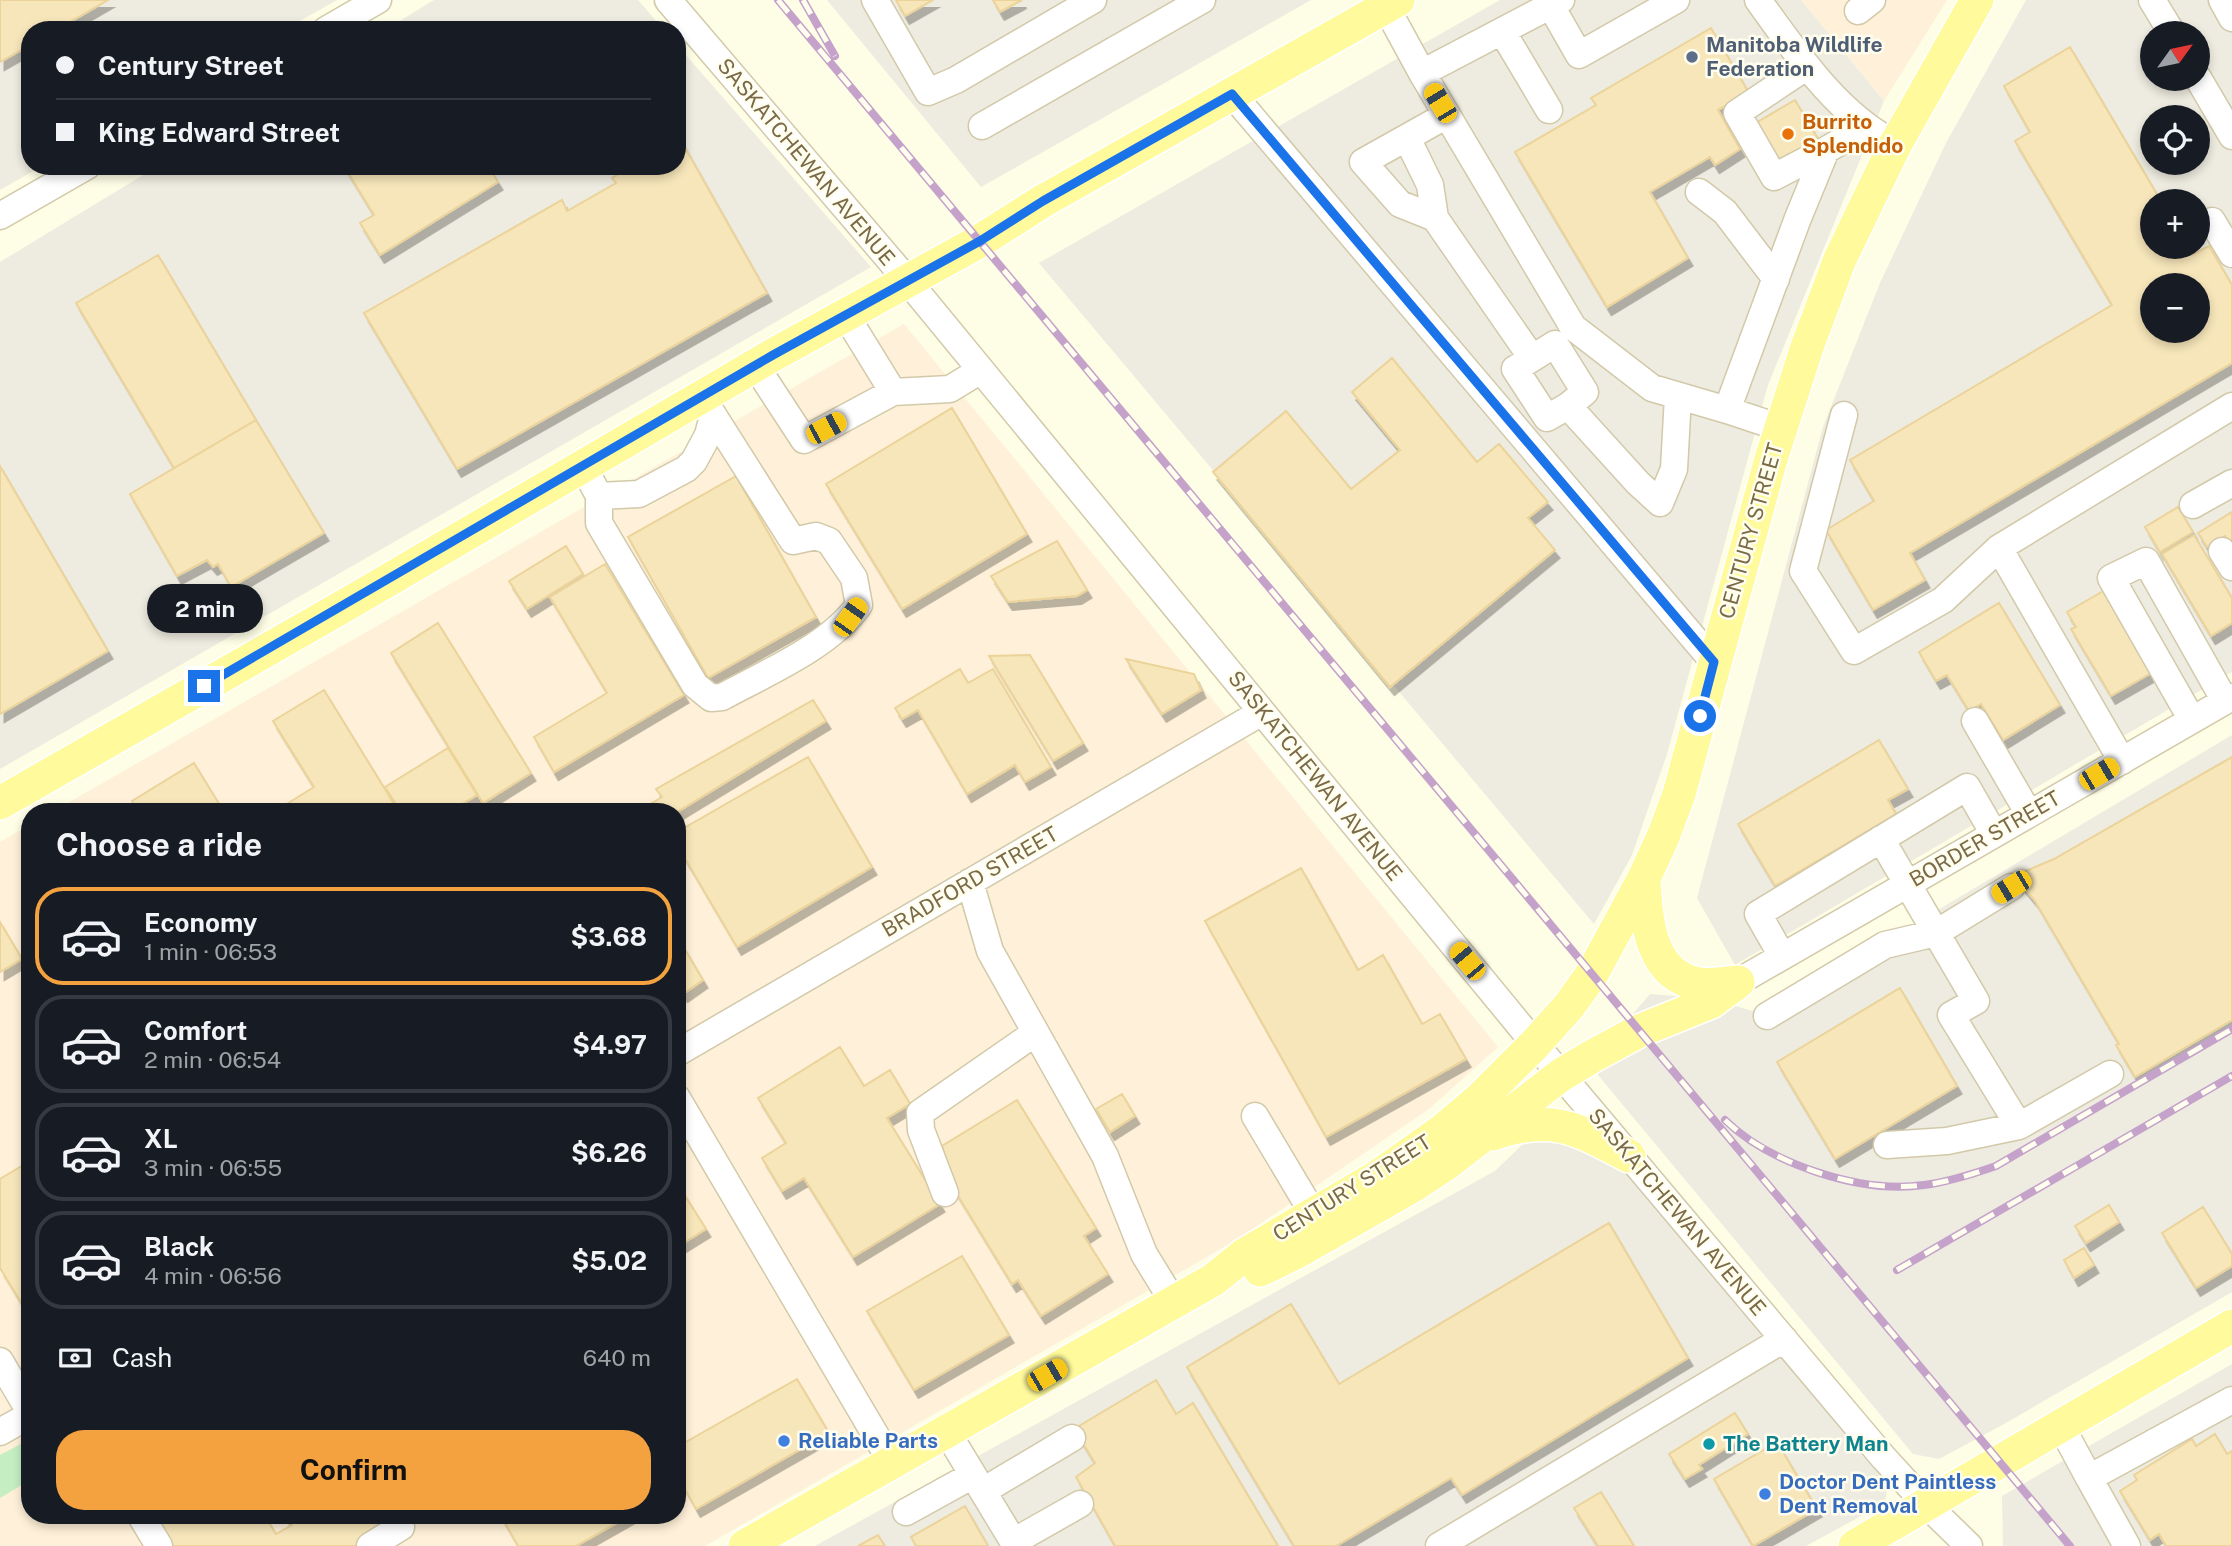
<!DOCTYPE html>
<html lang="en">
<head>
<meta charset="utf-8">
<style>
	body { margin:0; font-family:"Public Sans",sans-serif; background:#242831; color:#f1f3f6; height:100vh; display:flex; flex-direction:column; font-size:26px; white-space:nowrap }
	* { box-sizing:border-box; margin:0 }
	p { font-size:23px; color:#9ea1a6 }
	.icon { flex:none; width:38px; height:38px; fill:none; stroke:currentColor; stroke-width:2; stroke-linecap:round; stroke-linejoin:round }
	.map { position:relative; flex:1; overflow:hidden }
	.sheet { position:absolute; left:21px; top:803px; width:665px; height:721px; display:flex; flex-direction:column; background:#171b24; border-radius:28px; box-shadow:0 4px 10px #0003 }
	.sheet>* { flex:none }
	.hud { position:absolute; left:21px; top:21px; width:665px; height:154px; border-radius:28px; box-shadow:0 4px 10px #0003; display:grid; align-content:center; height:154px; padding:0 35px; background:#171b24 }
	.needle { width:46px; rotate:57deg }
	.tools { position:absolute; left:2140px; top:21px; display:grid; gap:14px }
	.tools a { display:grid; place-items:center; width:70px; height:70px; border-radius:50%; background:#171b24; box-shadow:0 4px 10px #0003; font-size:35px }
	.end { position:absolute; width:32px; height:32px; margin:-16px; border:9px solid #1a73e8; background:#fff; box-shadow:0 0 0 4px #fff }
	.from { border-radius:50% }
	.bubble { position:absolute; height:49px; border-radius:24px; background:#171b24; box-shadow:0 4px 10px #0003; font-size:23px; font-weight:700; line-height:49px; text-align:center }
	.car { position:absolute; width:21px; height:42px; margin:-21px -10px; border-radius:9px; box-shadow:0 0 5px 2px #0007; background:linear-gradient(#f5c518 24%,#345 0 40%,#f5c518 0 76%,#345 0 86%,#f5c518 0) }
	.hud b { display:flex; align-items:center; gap:24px; height:66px; font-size:26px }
	.hud b+b { border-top:2px solid #363941 }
	.hud i { width:18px; height:18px; background:#f1f3f6 }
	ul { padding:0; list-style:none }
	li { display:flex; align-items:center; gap:21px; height:98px; margin:0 14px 10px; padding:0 21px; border:4px solid #363941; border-radius:28px }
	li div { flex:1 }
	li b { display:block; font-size:26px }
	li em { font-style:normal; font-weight:700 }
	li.active { border-color:#f4a23f }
	li>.icon { width:63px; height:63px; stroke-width:1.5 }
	h2 { padding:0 35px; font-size:32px; line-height:84px }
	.pay { display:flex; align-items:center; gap:18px; height:77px; padding:0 35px; font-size:26px }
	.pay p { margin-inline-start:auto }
	.cta { display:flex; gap:14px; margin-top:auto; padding:14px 35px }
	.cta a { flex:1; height:80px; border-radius:28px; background:#f4a23f; color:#111; font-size:28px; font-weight:700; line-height:80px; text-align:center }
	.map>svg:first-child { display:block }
	.commercial { fill:#fff1d9 }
	.industrial { fill:#eeebe0; fill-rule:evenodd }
	.green { fill:#c5eec2 }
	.building { fill:#f7e6ba; stroke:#ebd399; stroke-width:2; fill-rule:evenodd; filter:url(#shadow) }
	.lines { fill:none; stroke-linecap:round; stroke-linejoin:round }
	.minor-casing { stroke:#d2c9a9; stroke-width:29 }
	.major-casing { stroke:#fff; stroke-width:36 }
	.minor { stroke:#fff; stroke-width:26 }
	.major { stroke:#fffa9c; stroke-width:33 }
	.rail-casing { stroke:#c4a2ca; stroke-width:8 }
	.rail { stroke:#fffeee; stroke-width:5; stroke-dasharray:16; stroke-linecap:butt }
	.route { stroke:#1a73e8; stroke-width:9 }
	.service-dot { fill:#5c6f8a; stroke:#fffeee; stroke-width:2.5 }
	.food-dot { fill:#e8710a; stroke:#fffeee; stroke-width:2.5 }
	.shop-dot { fill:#3f7fe0; stroke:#fffeee; stroke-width:2.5 }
	.culture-dot { fill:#0f9aa8; stroke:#fffeee; stroke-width:2.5 }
	.labels { text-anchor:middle; stroke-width:5; stroke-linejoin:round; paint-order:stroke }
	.service-label { font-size:21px; font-weight:bold; fill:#4e5e75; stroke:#fffeee; text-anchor:start }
	.food-label { font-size:21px; font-weight:bold; fill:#c56008; stroke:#fffeee; text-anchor:start }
	.street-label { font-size:21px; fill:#7b6a47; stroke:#fffeee }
	.shop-label { font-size:21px; font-weight:bold; fill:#366cbe; stroke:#fffeee; text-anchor:start }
	.culture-label { font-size:21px; font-weight:bold; fill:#0d838f; stroke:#fffeee; text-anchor:start }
</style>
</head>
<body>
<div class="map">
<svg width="2232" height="1546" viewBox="0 0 2232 1546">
	<defs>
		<filter id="shadow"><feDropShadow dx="4.5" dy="8" stdDeviation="0" flood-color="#0004"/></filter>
	</defs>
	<rect width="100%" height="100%" fill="#fefde5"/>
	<path class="commercial" d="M1801 0H1947L1884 101Z
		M904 324 1498 1047 1429 1109 1238 1239 705 1546H0V842L30 825V1516H677V812H52Z"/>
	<path class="industrial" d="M0 0H337L284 30H30V166H42L0 190Z
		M434 0H638L664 30H385Z
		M827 0H1311L981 187Z
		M1500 0H1801L1884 101 1768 385 1667 754 1632 855 1594 924 1039 263Z
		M2026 0H2232V672L1735 965 1697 898 1823 427 1880 283 1946 143ZM2152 33H2198V79H2152ZM2152 117H2198V163H2152ZM2152 201H2198V247H2152ZM2152 285H2198V331H2152Z
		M677 45 871 267 0 769V262L158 166H677Z
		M2232 735V1292L2004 1424 1939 1459 1913 1454 1598 1075 1602 1050 1650 994 1711 999 1763 1014Z
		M1559 1109 1595 1132 1888 1481 1885 1503 1806 1546H815L1495 1171Z
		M2232 1364V1546H2003L2002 1496Z"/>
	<path class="green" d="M30 1439V1480L0 1498V1455Z"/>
	<path class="building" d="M0 0H108L56 30H30V45L0 62Z
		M896 0H933L905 16Z
		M993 0H1022L1000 12Z
		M1711 28 1749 93 1718 110 1740 149 1715 165 1710 157 1650 192 1688 258 1607 307 1515 152 1596 105 1591 98Z
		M2070 47 2161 201H2152V247H2188L2192 255 2209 246 2232 285V363L1910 553 1925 580 1873 610 1826 530 1874 501 1850 460 2112 305 2015 141 2030 132 2004 86ZM2152 285H2198V331H2152Z
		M1795 100 1821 144 1780 169 1754 124Z
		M679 137 767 293 457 469 364 313 562 200 567 211 616 183 612 178 631 166H677Z
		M344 166H488L498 182 380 255 360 223 374 215Z
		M158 255 256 420 174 468 76 303Z
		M1392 358 1477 462 1499 444 1548 502 1528 518 1555 550 1390 687 1213 472 1286 411 1351 489 1400 450 1352 392Z
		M952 408 1027 534 902 609 826 484Z
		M256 420 324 533 231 587 218 564 213 567 207 560 177 576 130 494Z
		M0 466 108 651 0 714Z
		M736 476 816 617 708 678 628 537Z
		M2178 507 2193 532 2160 552 2145 527Z
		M2232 512V548L2225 536 2207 547 2198 533Z
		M2194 535 2232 598V623L2211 636 2162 554Z
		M1057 541 1087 590 1077 596 1008 602 991 576Z
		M566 546 583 574 527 609 509 581Z
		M605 564 684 695 554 772 534 737 607 693 550 597Z
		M2105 590 2153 672 2111 696 2071 629 2076 627 2067 612Z
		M1999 603 2060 705 2003 740 1981 704 1969 711 1947 675 1936 681 1919 652Z
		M438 623 531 773 483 803 391 653Z
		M1030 655 1083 743 1053 761 989 656Z
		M1126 659 1194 674 1201 690 1162 714Z
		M960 669 968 683 993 669 1051 767 1025 782 1015 765 967 794 918 710 902 719 895 708Z
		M324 690 399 812H278L277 810 314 787 273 721Z
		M813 700 826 721 677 812H637L662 797 656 789Z
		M1879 740 1908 789 1888 800 1896 814 1775 886 1738 824Z
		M448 748 477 795 449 812H401L385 787Z
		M808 757 872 867 737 947 677 845V832Z
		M2232 757V1020L2135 1077 2116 1045 2119 1044 2035 901 2014 876 2054 859Z
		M194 763 224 812H139L132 801Z
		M1301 868 1358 970 1383 955 1422 1024 1440 1014 1466 1059 1326 1137 1205 921Z
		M0 922 22 959 0 972Z
		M677 936 703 980 683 994 677 985Z
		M1900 988 1957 1086 1835 1159 1777 1062Z
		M840 1047 864 1086 890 1070 910 1104 887 1118 940 1204 853 1257 804 1178 782 1191 762 1158 786 1143 758 1098Z
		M1122 1094 1135 1116 1110 1132 1096 1109Z
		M1017 1100 1096 1228 1084 1236 1108 1274 1041 1316 1018 1280 1012 1284 955 1191 942 1146Z
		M30 1161V1317L0 1268V1179Z
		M677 1183 706 1229 677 1247Z
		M2109 1205 2119 1222 2086 1243 2075 1226Z
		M2203 1207 2232 1254V1266L2196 1288 2162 1233Z
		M1609 1223 1688 1358 1462 1495 1451 1478 1336 1546H1294L1187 1367 1291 1304 1339 1384Z
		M2084 1248 2094 1265 2074 1278 2064 1260Z
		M962 1256 1009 1335 914 1390 867 1311Z
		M797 1379 829 1433 696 1509 677 1475V1447Z
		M1156 1380 1176 1414 1193 1403 1278 1546H1115L1076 1477 1095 1463 1074 1429Z
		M1735 1413 1748 1434 1699 1465 1702 1469 1685 1479 1669 1454Z
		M2215 1434 2227 1454 2232 1451V1546H2166L2159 1534 2150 1540 2120 1491 2137 1480 2134 1475 2192 1439 2196 1446Z
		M1777 1442 1817 1509 1753 1546 1714 1479Z
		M1601 1492 1634 1546H1598L1574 1508Z
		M965 1506 988 1546H916L911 1537Z
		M151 1516H265L276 1534 292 1525 285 1516H388L393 1525 357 1546H170Z
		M501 1516H629L576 1546H518Z
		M878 1535 885 1546H858Z"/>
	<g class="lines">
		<defs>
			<path id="minor" d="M668 0 907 280 1535 1044 1883 1457 1927 1505 1969 1546
				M875 0 928 92 956 80 1093 0
				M1758 0C1791 46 1831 105 1880 135
				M2152 0 2172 33
				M2222 0 2232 18
				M1551 6 1579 55 1676 0
				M1386 7 1422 73 1561 0
				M1858 11 1872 0
				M326 30 378 0
				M1502 31 1549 110
				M1806 67 1737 113 1774 177 1826 150
				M1422 73 1573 327 1652 388 1727 410
				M2198 78 2232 136
				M1232 94 1714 662
				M982 126 1202 0
				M1407 138 1430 185 1435 218 1532 358
				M1699 192 1725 212 1776 279
				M0 216 87 166
				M1435 218 1400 204 1363 162 1447 115
				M2212 221 2232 254
				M1555 344 1585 392 1568 406 1547 418 1515 369Z
				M755 365 804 440 893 392 845 314
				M893 392 950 389 981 370
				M1568 406 1638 483 1660 503 1674 469 1678 396
				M1844 415 1803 571 1854 651 1943 600 1999 548 2232 406
				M1781 428 1727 410 1798 218 1826 150 1866 127
				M583 466 599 496V523L695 685 711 698 722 697C766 673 830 646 859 605L854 578 829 541 816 536 793 541 701 396
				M599 496 639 494 686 469 694 461 708 435 713 416
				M2193 505 2232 483
				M1999 548 2122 761
				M2222 551 2232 567
				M2192 720 2111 578 2146 561 2225 701
				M1975 721 2029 814
				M1881 839 1976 1001 1951 1015 2019 1126 1947 1141 1887 1145
				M970 882 990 951 1105 1156 1144 1254 1174 1303
				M1782 956 1758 914 1967 787 1994 834
				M1738 982 2232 697
				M1767 1016 1885 945 1936 933 2011 887
				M677 1053 1262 712
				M677 1098 892 1463
				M1255 1116 1314 1215
				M2019 1126 2110 1074
				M945 1193 921 1130 920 1113 1035 1033
				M0 1361 30 1412
				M2061 1426 2089 1478 2232 1400
				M0 1432 30 1415
				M947 1432 1016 1546
				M2089 1478 2127 1546
				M983 1491 1072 1438
				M906 1512 973 1475
				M141 1516 159 1546
				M1013 1542 1080 1504
				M370 1546 401 1527
				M1439 1546 1784 1339"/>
			<path id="major" d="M0 803 344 606 773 355 980 241 1043 201 1398 0
				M1644 878C1646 918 1649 977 1700 984 1712 986 1725 983 1738 982
				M1493 1134C1553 1113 1577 1129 1629 1156
				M1260 1270 1297 1252 1411 1187 1446 1164 1561 1075 1591 1057 1639 1031 1711 1002 1738 982
				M745 1546 1213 1280 1244 1255 1377 1177 1442 1131 1481 1098 1535 1044 1569 1006 1592 974 1644 878 1663 837 1679 794 1771 459 1807 347 1840 259 1895 145 1977 0
				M1855 1546 2232 1326"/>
		</defs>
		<use href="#minor" class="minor-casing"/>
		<use href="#major" class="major-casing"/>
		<use href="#minor" class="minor"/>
		<use href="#major" class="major"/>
		<defs>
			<path id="rail" d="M778 0 2070 1546
				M803 0 835 56
				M1725 1120C1770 1164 1861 1194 1924 1185 1948 1182 1973 1174 1996 1166L2232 1029
				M1897 1270 2232 1076"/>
		</defs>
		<use href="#rail" class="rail-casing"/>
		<use href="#rail" class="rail"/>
	</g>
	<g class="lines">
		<path class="route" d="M204 686 773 355 980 241 1043 201 1232 94 1714 662 1700 716"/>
	</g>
	<circle class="service-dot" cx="1692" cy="57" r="7"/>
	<circle class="food-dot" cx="1788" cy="134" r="7"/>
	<g class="shop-dot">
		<circle cx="784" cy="1441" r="7"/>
		<circle cx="1765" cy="1494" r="7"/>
	</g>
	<circle class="culture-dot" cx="1709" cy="1444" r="7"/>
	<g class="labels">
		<g class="service-label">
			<text x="1706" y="52">Manitoba Wildlife<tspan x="1706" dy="24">Federation</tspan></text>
		</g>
		<g class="food-label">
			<text x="1802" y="129">Burrito<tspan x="1802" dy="24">Splendido</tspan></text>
		</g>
		<g class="street-label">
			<text transform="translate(806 162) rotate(50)" y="7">SASKATCHEWAN AVENUE</text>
			<text transform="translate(1751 531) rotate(-74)" y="7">CENTURY STREET</text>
			<text transform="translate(1315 776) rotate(51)" y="7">SASKATCHEWAN AVENUE</text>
			<text transform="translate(1985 839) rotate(-30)" y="7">BORDER STREET</text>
			<text transform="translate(970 882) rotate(-30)" y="7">BRADFORD STREET</text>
			<text transform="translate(1352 1188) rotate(-32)" y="7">CENTURY STREET</text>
			<text transform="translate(1677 1212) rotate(50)" y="7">SASKATCHEWAN AVENUE</text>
		</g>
		<g class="shop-label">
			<text x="798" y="1448">Reliable Parts</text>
			<text x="1779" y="1489">Doctor Dent Paintless<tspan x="1779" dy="24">Dent Removal</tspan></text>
		</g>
		<g class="culture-label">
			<text x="1723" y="1451">The Battery Man</text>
		</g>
	</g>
</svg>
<div class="tools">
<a><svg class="needle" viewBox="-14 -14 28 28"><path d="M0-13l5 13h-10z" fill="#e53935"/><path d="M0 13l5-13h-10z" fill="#9ea1a6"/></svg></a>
<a><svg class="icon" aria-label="locate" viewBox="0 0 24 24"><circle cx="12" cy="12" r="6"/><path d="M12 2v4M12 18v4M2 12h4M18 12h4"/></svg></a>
<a>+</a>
<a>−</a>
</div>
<i class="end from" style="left:1700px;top:716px"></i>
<i class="end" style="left:204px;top:686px"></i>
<div class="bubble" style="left:147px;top:584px;width:116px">2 min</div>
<i class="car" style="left:1440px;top:103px;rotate:329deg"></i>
<i class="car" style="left:826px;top:428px;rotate:62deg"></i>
<i class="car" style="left:850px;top:617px;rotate:35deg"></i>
<i class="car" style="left:2099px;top:774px;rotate:60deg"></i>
<i class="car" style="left:2011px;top:887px;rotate:239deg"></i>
<i class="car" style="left:1467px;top:961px;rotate:320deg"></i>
<i class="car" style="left:1047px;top:1375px;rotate:60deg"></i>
<div class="hud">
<b><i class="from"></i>Century Street</b>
<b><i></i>King Edward Street</b>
</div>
<section class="sheet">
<h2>Choose a ride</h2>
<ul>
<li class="active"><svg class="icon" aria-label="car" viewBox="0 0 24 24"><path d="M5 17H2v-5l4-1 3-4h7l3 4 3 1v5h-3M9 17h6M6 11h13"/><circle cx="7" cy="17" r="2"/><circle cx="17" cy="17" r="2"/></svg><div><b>Economy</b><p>1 min · 06:53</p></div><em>$3.68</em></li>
<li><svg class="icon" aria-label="car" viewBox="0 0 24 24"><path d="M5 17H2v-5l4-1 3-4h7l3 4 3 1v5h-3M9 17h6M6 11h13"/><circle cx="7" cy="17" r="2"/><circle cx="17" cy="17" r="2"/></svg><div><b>Comfort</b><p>2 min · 06:54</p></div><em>$4.97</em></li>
<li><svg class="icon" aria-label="car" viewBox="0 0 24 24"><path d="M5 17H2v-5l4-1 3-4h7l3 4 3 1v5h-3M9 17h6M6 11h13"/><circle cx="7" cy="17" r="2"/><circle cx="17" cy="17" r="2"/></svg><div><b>XL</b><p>3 min · 06:55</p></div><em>$6.26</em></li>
<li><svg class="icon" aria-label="car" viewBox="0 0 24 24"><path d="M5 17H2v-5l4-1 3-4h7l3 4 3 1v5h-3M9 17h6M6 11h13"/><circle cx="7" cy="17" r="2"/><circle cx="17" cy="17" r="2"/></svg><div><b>Black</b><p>4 min · 06:56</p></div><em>$5.02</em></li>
</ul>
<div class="pay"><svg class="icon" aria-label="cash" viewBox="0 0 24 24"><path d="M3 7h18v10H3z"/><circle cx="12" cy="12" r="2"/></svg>Cash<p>640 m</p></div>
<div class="cta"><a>Confirm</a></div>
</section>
</div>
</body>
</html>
